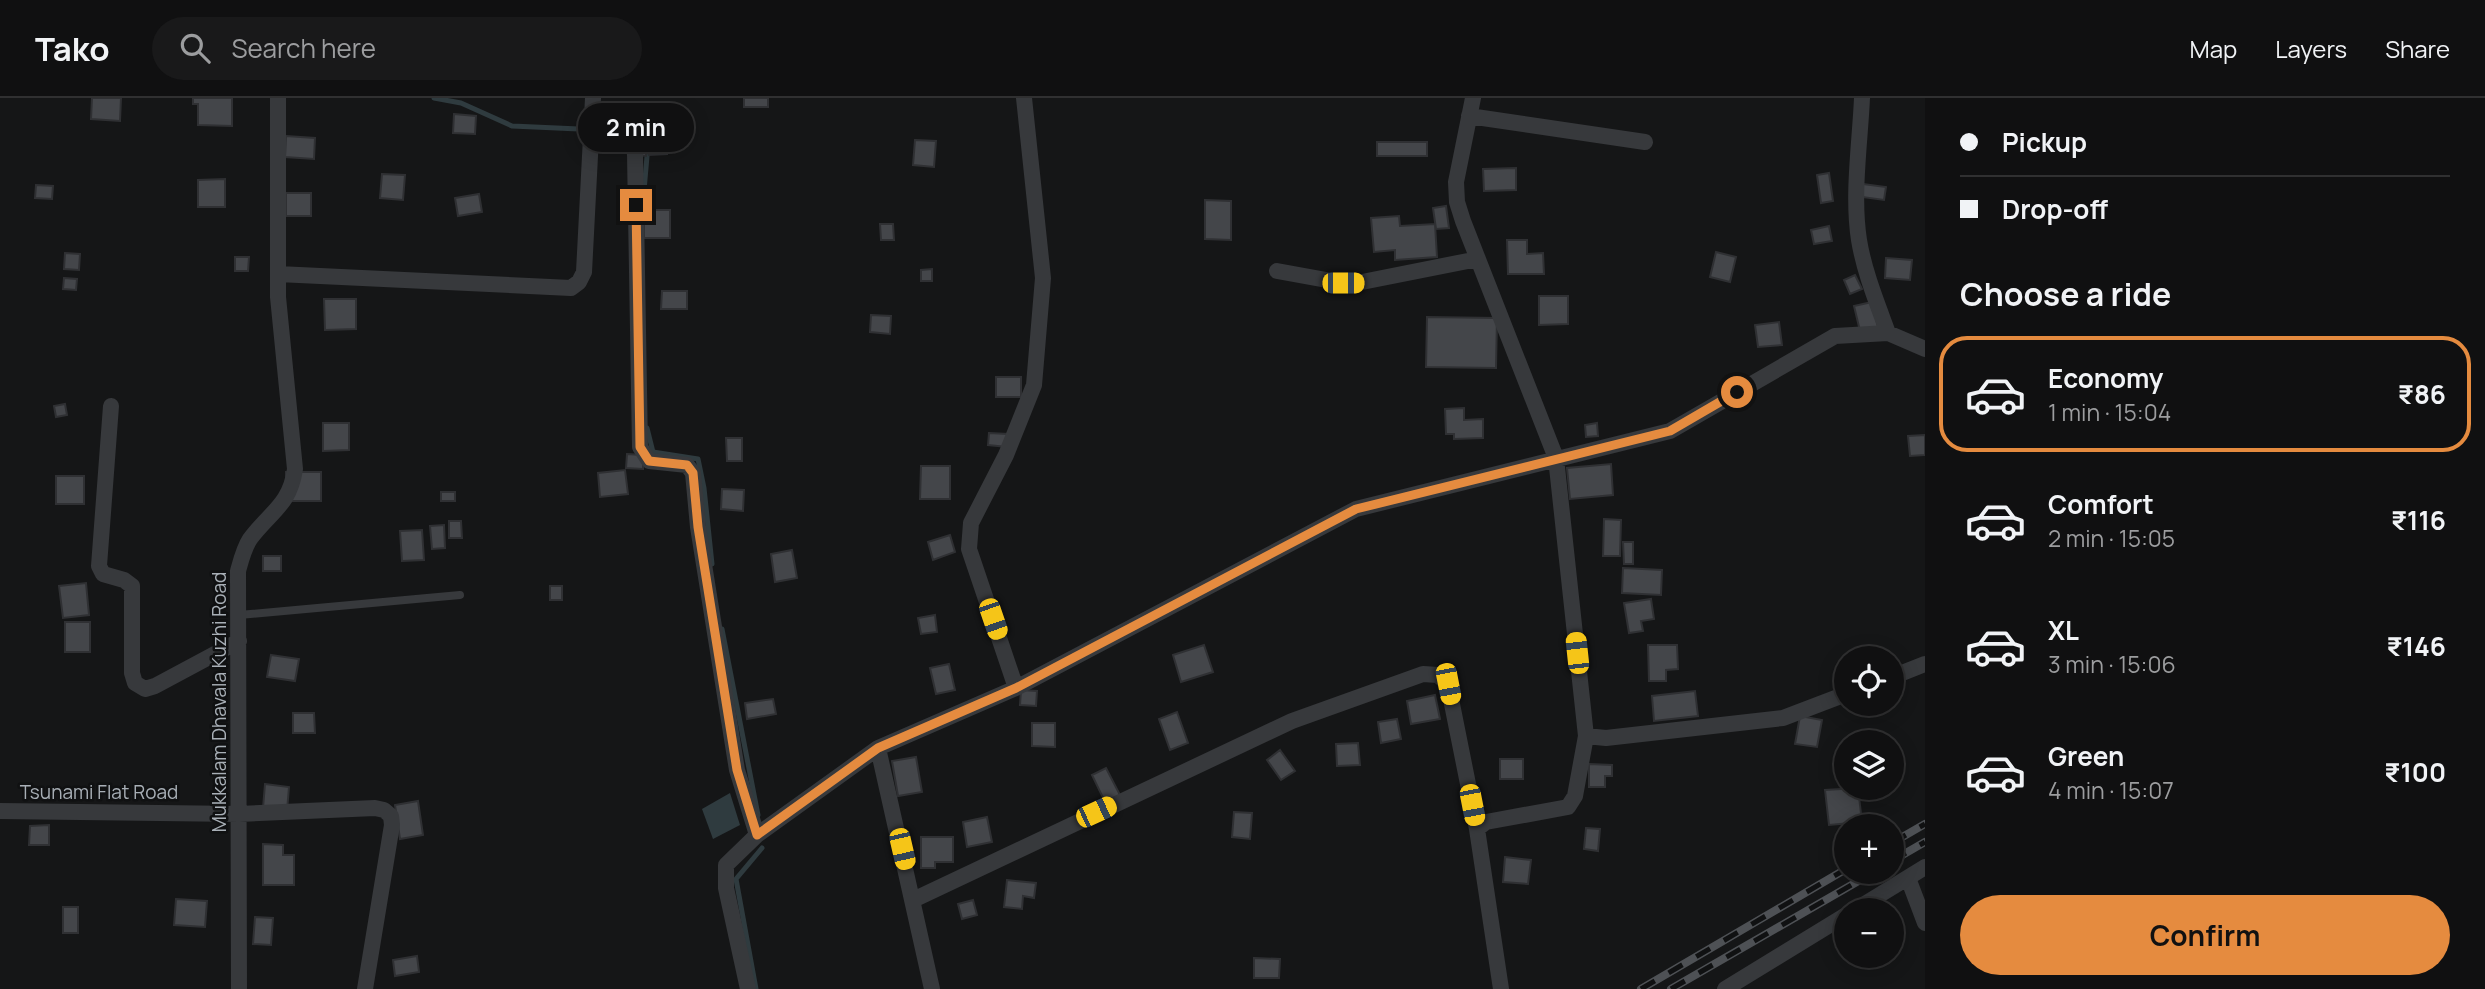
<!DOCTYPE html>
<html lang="en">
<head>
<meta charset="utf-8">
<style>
	body { margin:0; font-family:Manrope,sans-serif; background:#19191a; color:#f1f3f6; height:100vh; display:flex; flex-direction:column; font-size:26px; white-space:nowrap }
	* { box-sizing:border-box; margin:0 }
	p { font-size:23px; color:#9c9d9f }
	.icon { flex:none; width:38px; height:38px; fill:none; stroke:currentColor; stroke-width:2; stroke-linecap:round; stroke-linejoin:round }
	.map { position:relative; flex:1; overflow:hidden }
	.sheet { display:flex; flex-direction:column; background:#101011; width:560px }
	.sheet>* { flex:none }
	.banner { display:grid; align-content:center; height:154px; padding:0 35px; background:#101011 }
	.fabs { position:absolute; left:1834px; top:548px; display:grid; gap:14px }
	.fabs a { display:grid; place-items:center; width:70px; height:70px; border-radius:50%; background:#101011; box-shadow:0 4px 18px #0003,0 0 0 2px #303031; font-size:35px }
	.end { position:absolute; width:32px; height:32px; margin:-16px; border:9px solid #e58b3f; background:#111; box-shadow:0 0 0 4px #111 }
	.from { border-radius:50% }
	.bubble { position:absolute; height:49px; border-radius:24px; background:#101011; box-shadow:0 4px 18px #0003,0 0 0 2px #303031; font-size:23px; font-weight:700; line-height:49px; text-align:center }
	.car { position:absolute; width:21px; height:42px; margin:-21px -10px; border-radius:9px; box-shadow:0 0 5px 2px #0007; background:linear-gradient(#f5c518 24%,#345 0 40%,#f5c518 0 76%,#345 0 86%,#f5c518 0) }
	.banner b { display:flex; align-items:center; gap:24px; height:66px; font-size:26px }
	.banner b+b { border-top:2px solid #303031 }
	.banner i { width:18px; height:18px; background:#f1f3f6 }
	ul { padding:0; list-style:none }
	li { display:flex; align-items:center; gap:21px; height:116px; margin:0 14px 10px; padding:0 21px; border:4px solid transparent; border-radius:28px }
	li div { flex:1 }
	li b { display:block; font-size:26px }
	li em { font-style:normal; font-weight:700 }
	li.active { border-color:#e58b3f }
	li>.icon { width:63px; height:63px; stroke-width:1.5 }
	h2 { padding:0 35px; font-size:32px; line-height:84px }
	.button { display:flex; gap:14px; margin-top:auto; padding:14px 35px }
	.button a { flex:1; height:80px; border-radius:42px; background:#e58b3f; color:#111; font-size:28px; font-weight:700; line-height:80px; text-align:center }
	header { display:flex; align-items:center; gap:42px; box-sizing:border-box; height:98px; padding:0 35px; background:#101011; border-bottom:2px solid #303031 }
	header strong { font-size:33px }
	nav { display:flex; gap:38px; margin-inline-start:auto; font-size:24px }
	.search { width:490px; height:63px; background:#19191a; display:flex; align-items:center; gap:18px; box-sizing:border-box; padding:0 24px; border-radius:38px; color:#9c9d9f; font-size:26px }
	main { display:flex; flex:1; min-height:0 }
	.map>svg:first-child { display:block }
	.water { fill:#2f3b3f }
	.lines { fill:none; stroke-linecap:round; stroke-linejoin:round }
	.stream { stroke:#2f3b3f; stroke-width:5 }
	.building { fill:#44464a; stroke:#2f3033; stroke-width:2 }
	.service { stroke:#37393c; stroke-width:8 }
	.minor { stroke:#37393c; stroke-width:16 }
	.rail-casing { stroke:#4e5155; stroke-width:8 }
	.rail { stroke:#101112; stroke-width:5; stroke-dasharray:16; stroke-linecap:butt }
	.route { stroke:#e58b3f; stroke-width:9 }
	.labels { text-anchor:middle; stroke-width:5; stroke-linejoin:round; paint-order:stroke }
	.street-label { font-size:19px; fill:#a8afb6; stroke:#101112 }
</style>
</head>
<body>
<header>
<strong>Tako</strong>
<div class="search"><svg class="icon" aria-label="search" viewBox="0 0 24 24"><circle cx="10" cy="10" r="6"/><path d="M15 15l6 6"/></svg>Search here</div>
<nav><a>Map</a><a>Layers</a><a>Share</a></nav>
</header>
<main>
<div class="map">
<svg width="1925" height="891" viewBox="0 0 1925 891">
	<rect width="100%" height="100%" fill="#151617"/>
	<path class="water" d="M730 695 740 727 713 741 702 711Z"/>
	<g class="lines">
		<path class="stream" d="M434 0 461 5 512 28 579 31
			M605 33H618L626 37
			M641 44 648 47 643 104
			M647 330 653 354 698 361 704 390 712 466
			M722 531 758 717
			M756 891 736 781 762 750"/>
	</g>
	<path class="building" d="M92 0H121L120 23 91 21Z
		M193 0H232V28L198 27V6H193Z
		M744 0H768V9H744Z
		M454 16 476 18 475 36 453 35Z
		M639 24 671 27 670 46 647 44 646 58 636 57Z
		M286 38 315 40 314 61 285 59Z
		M915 42 936 43 934 69 913 67Z
		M1377 44H1427V58H1377Z
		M648 46H667V56L649 57Z
		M1516 70V92L1484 93 1483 71Z
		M1829 75 1833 103 1821 105 1817 77Z
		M382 76 405 77 403 102 380 100Z
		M225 81V109H198V82Z
		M1863 86 1886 89 1884 102 1862 99Z
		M36 87 53 88 52 101 35 100Z
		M286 95H311V118H286Z
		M479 96 482 114 458 118 455 100Z
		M1205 102 1231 103V142L1205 141Z
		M1446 108 1449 130 1436 131 1433 110Z
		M644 112H670V140H644Z
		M1399 118 1400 128 1435 126 1437 159 1395 162V152L1374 154 1371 120Z
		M880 126H893L894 142H881Z
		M1829 128 1832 143 1814 146 1811 132Z
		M1507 142H1527V156L1543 155 1544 176H1508Z
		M1716 154 1736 159 1730 184 1710 179Z
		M65 155 80 156 79 172 64 171Z
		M235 159H249L248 173H235Z
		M1886 160 1912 162 1910 182 1885 180Z
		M932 171V183H921V172Z
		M1855 177 1862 191 1850 196 1844 182Z
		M64 180 77 181 76 192 63 191Z
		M662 193H687V211H661Z
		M1539 198H1568V226L1539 227Z
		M324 201H356V231L325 232Z
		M1872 204 1878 229 1860 233 1854 208Z
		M871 217 891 218 890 236 870 234Z
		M1427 219 1497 220 1496 270 1426 269Z
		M1779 224 1782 247 1758 249 1755 227Z
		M996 279H1021V299H996Z
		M65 306 67 317 56 319 54 308Z
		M1464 310V322L1483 321V340L1454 341V336H1446L1445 311Z
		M323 325H349V352L323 353Z
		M1597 325 1598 338 1586 339 1585 327Z
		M989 335 1008 336 1007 349 988 347Z
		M1925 337V357L1910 358 1908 338Z
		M726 340H742V363H727Z
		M627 356 643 357V371L626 370Z
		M1611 366 1613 397 1570 401 1567 370Z
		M921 368H950V401H920Z
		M625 372 628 396 600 399 598 375Z
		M286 374H321V403H286Z
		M56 378H84V406H56Z
		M722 391 744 392 743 413 721 411Z
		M441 394H455V403H441Z
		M1604 421 1621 422 1620 458H1603Z
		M449 423H461L462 440H449Z
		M444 427 445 450 432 451 430 428Z
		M422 432 424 462 402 463 400 433Z
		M950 437 955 454 933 462 928 444Z
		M1623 444H1633V466H1624Z
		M792 452 797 480 775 484 771 456Z
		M263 458H281V473H263Z
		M1623 470 1662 472 1661 497 1622 495Z
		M86 485 89 517 63 520 59 488Z
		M550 488H562V502H550Z
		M1651 501 1654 521 1641 523 1643 533 1629 535 1624 505Z
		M935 517 937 534 921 536 918 520Z
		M65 524H90V554H65Z
		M1204 547 1213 574 1181 584 1173 557Z
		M1648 547H1677L1678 571 1666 572V583H1649Z
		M271 557 299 561 295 583 267 579Z
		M949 566 955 592 936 596 930 570Z
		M1021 592 1037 593 1036 608 1020 607Z
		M1695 593 1698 618 1654 623 1652 598Z
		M1435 597 1440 621 1411 626 1407 603Z
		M773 601 776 616 747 621 745 605Z
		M1177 614 1188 645 1170 652 1159 621Z
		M293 615H314L315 635H293Z
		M1800 618 1822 622 1817 649 1795 646Z
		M1397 621 1401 641 1381 645 1378 624Z
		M1032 625H1055V649L1032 648Z
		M1358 645 1360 667 1337 668 1336 646Z
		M1280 652 1295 673 1281 682 1267 662Z
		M916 659 922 694 898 698 892 663Z
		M1500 661H1523V681H1500Z
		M1589 666 1612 667V678H1605V689H1589Z
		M1106 670 1120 697 1105 704 1092 677Z
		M265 686 289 689 287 713 263 710Z
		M1858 690 1862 724 1829 727 1825 692Z
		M418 703 423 737 400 741 395 707Z
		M1234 714 1252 715 1250 741 1232 739Z
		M987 719 992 744 967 749 963 724Z
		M49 727V747H29L30 728Z
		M1586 730 1600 731 1598 753 1584 751Z
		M921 739H953V764H935V770H921Z
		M263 746 283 747V757H294V787H263Z
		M1505 759 1531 762 1528 786 1503 784Z
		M1007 782 1036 785 1034 800 1023 798 1022 811 1004 809Z
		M176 801 207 803 205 829 174 827Z
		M973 802 977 817 962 821 958 806Z
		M63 809H78V835H63Z
		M255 819 273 820 271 847 253 846Z
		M417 858 419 874 395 878 393 862Z
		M1254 860 1280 861 1279 880H1254Z"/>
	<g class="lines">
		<path class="service" d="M239 517 460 497"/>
		<path class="minor" d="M1473 0 1456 84 1457 104 1463 123 1556 360 1586 638
			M1862 0C1860 45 1852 97 1859 142 1864 173 1877 205 1888 235
			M1469 18 1645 44
			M592 40 625 43 633 47 635 56 640 349 649 363 687 367 693 375 698 429 737 672 757 737
			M1277 173 1343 185H1357L1478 161
			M278 176 571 190 579 184 584 174 593 0
			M111 308 99 468 103 476 124 482 132 488V575L135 585 145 591 155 588 239 543
			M1892 579 1925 566
			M1016 590 969 451 971 425 1006 357 1034 287 1043 180 1024 0
			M878 650 932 891
			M0 713 239 716 375 710 384 712 391 718 392 727 365 891
			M1908 780 1925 825
			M913 802 1292 623 1423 576 1438 577 1448 586 1477 731
			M1855 812 1925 769
			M239 891 238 473C241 462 244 450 250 441 270 414 290 407 295 371L278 199V0
			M748 891 726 790V767L757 737 878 650 1016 590 1356 411 1670 333 1835 238 1888 235 1925 251
			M1501 891 1477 731 1486 724 1568 709 1575 698 1586 638 1606 640 1783 620 1846 596
			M1725 891 1846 817"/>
		<defs>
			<path id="rail" d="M1892 745 1925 726
				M1892 763 1925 744
				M1641 891 1846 771
				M1671 891 1874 774"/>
		</defs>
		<use href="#rail" class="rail-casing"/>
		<use href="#rail" class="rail"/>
	</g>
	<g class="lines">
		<path class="route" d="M636 107 640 349 649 363 687 367 693 375 698 429 737 672 757 737 878 650 1016 590 1356 411 1670 333 1737 294"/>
	</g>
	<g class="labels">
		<g class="street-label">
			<text transform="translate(219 604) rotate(-90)" y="7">Mukkalam Dhavala Kuzhi Road</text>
			<text x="99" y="701">Tsunami Flat Road</text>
		</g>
	</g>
</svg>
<div class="fabs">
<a><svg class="icon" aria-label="locate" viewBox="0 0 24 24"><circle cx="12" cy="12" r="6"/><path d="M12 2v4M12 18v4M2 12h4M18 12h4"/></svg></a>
<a><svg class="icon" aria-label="layers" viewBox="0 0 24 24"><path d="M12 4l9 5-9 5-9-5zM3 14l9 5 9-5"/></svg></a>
<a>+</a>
<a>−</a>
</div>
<i class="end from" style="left:1737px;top:294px"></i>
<i class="end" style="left:636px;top:107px"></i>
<div class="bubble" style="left:578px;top:5px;width:116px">2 min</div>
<i class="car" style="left:1343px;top:185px;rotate:90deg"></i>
<i class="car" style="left:993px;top:521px;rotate:161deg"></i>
<i class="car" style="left:1577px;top:555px;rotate:354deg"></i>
<i class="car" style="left:1448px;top:586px;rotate:169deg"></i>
<i class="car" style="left:1472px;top:707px;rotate:169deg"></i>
<i class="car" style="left:1096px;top:714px;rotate:65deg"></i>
<i class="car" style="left:902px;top:751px;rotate:167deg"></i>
</div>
<section class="sheet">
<div class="banner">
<b><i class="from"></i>Pickup</b>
<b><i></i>Drop-off</b>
</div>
<h2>Choose a ride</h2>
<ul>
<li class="active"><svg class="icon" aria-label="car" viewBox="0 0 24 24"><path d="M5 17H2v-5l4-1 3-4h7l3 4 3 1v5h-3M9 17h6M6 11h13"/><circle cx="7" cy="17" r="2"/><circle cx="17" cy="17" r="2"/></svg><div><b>Economy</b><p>1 min · 15:04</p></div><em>₹86</em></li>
<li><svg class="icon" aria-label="car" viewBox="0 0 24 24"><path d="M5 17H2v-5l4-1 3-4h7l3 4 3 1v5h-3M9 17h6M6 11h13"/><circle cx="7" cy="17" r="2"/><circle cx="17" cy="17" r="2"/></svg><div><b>Comfort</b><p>2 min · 15:05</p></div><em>₹116</em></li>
<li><svg class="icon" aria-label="car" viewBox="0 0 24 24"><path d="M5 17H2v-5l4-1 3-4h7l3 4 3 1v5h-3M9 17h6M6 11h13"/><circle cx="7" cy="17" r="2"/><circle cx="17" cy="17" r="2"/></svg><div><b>XL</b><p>3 min · 15:06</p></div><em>₹146</em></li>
<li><svg class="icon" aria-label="car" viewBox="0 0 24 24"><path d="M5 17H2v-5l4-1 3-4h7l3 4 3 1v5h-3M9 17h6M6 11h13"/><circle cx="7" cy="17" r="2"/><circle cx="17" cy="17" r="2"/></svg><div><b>Green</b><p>4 min · 15:07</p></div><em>₹100</em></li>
</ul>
<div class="button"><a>Confirm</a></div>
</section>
</main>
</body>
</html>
